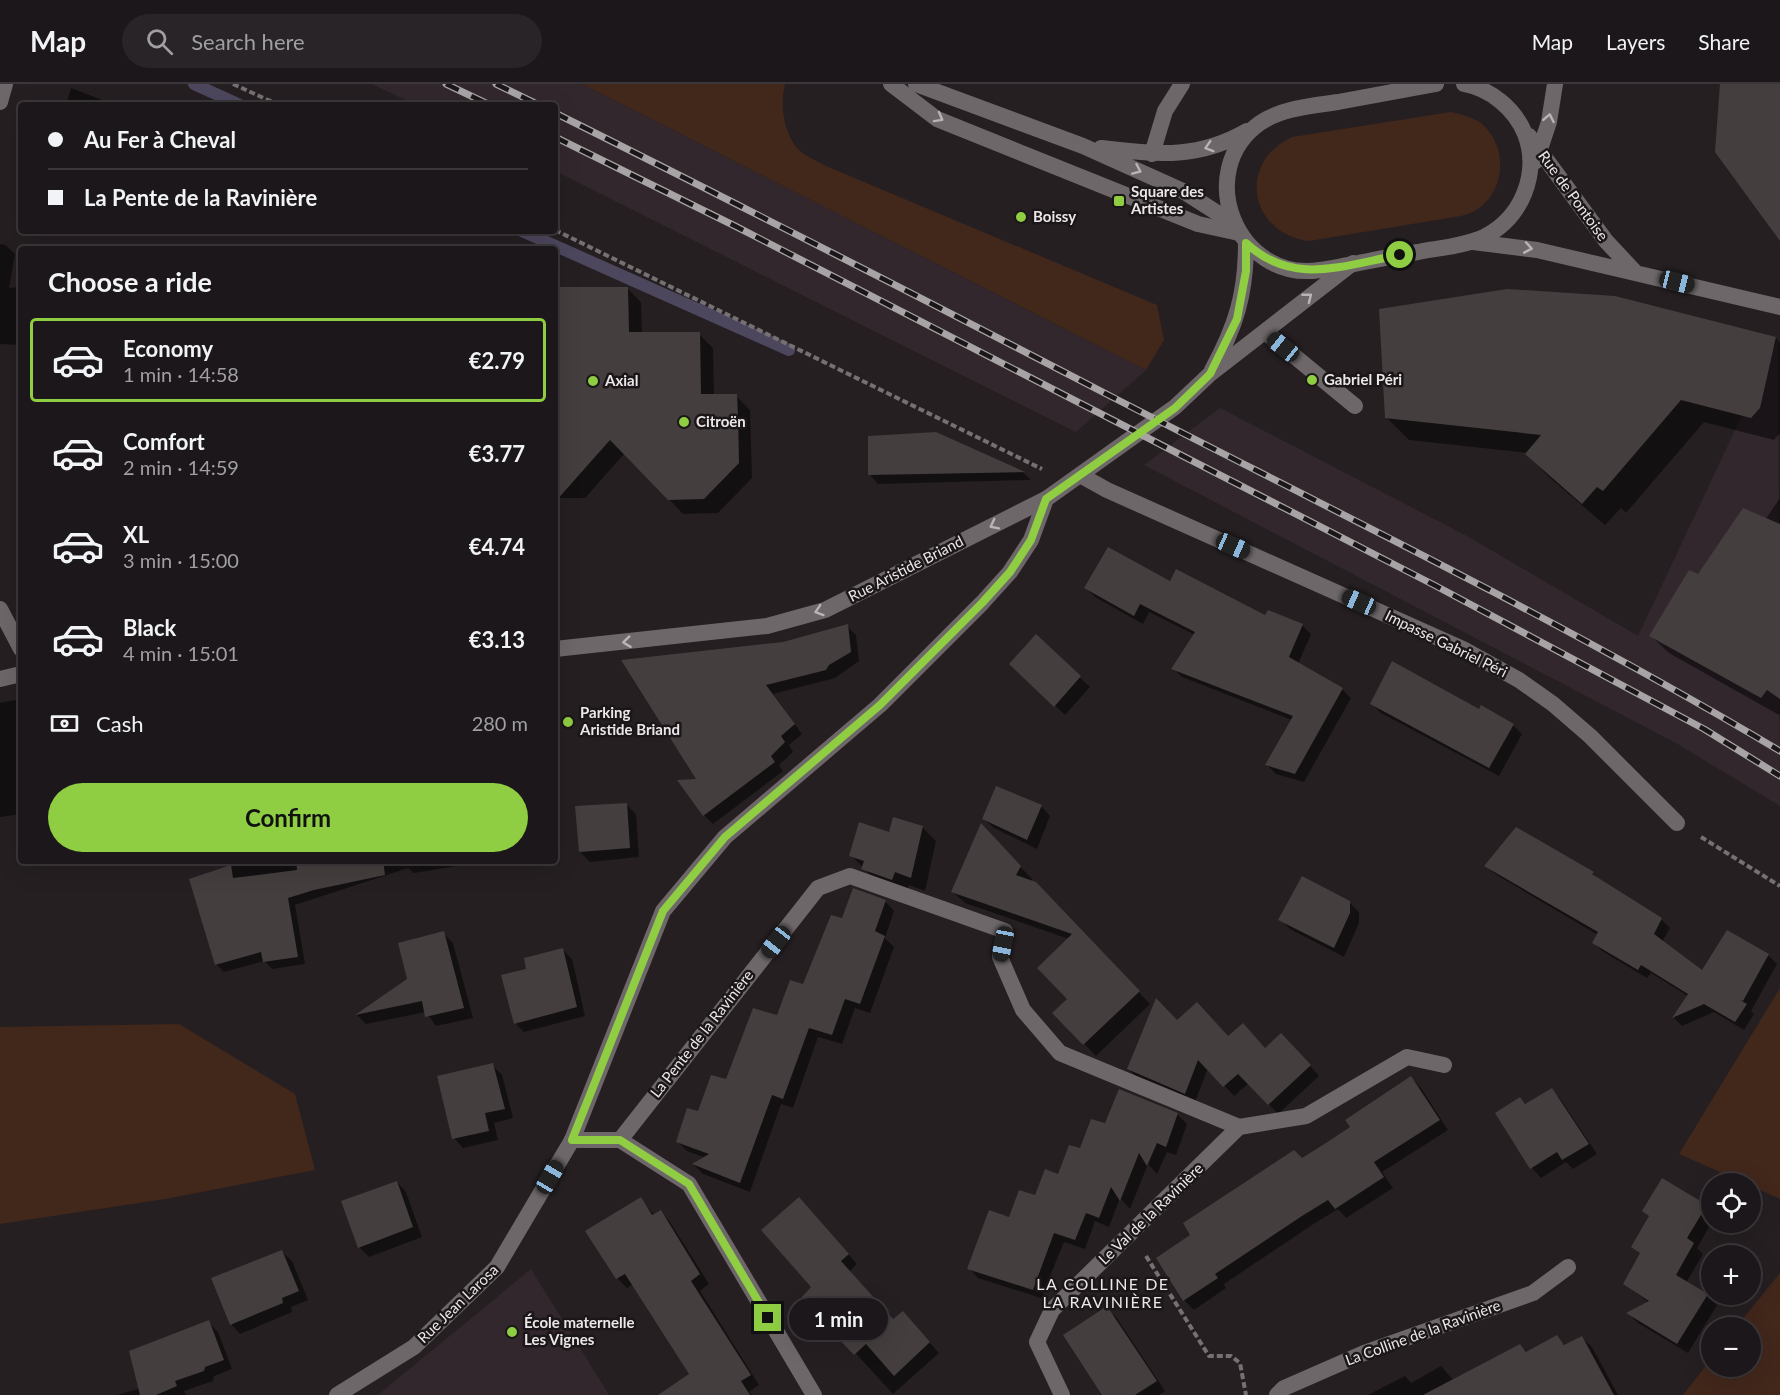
<!DOCTYPE html>
<html lang="en">
<head>
<meta charset="utf-8">
<style>
	body { margin:0; font-family:Lato,sans-serif; background:#292427; color:#f1f3f6; height:100vh; display:flex; flex-direction:column; font-size:22px; white-space:nowrap }
	* { box-sizing:border-box; margin:0 }
	p { font-size:20px; color:#a09fa2 }
	.icon { flex:none; width:33px; height:33px; fill:none; stroke:currentColor; stroke-width:2; stroke-linecap:round; stroke-linejoin:round }
	.map { position:relative; flex:1; overflow:hidden }
	.side { position:absolute; left:18px; top:162px; width:540px; height:618px; display:flex; flex-direction:column; background:#1c171a; border-radius:6px; box-shadow:0 6px 24px #0002,0 0 0 2px #3a3639 }
	.side>* { flex:none }
	.top-card { position:absolute; left:18px; top:18px; width:540px; height:132px; border-radius:6px; box-shadow:0 6px 24px #0002,0 0 0 2px #3a3639; display:grid; align-content:center; height:132px; padding:0 30px; background:#1c171a }
	.tools { position:absolute; left:1701px; top:1089px; display:grid; gap:12px }
	.tools a { display:grid; place-items:center; width:60px; height:60px; border-radius:50%; background:#1c171a; box-shadow:0 6px 24px #0002,0 0 0 2px #3a3639; font-size:30px }
	.end { position:absolute; width:27px; height:27px; margin:-14px; border:8px solid #8fcd42; background:#111; box-shadow:0 0 0 3px #111 }
	.from { border-radius:50% }
	.bubble { position:absolute; height:42px; border-radius:21px; background:#1c171a; box-shadow:0 6px 24px #0002,0 0 0 2px #3a3639; font-size:20px; font-weight:700; line-height:42px; text-align:center }
	.car { position:absolute; width:18px; height:36px; margin:-18px -9px; border-radius:8px; box-shadow:0 0 4px 2px #0007; background:linear-gradient(#222 24%,#8ab4d8 0 40%,#222 0 76%,#8ab4d8 0 86%,#222 0) }
	.top-card b { display:flex; align-items:center; gap:21px; height:57px; font-size:22px }
	.top-card b+b { border-top:2px solid #3a3639 }
	.top-card i { width:15px; height:15px; background:#f1f3f6 }
	ul { padding:0; list-style:none }
	li { display:flex; align-items:center; gap:18px; height:84px; margin:0 12px 9px; padding:0 18px; border:3px solid transparent; border-radius:6px }
	li div { flex:1 }
	li b { display:block; font-size:22px }
	li em { font-style:normal; font-weight:700 }
	li.active { border-color:#8fcd42 }
	li>.icon { width:54px; height:54px; stroke-width:1.5 }
	h2 { padding:0 30px; font-size:27px; line-height:72px }
	.pay { display:flex; align-items:center; gap:15px; height:66px; padding:0 30px; font-size:22px }
	.pay p { margin-inline-start:auto }
	.primary-button { display:flex; gap:12px; margin-top:auto; padding:12px 30px }
	.primary-button a { flex:1; height:69px; border-radius:36px; background:#8fcd42; color:#111; font-size:24px; font-weight:700; line-height:69px; text-align:center }
	header { display:flex; align-items:center; gap:36px; box-sizing:border-box; height:84px; padding:0 30px; background:#1c171a; border-bottom:2px solid #3a3639 }
	header strong { font-size:28px }
	nav { display:flex; gap:33px; margin-inline-start:auto; font-size:21px }
	.search { width:420px; height:54px; background:#292427; display:flex; align-items:center; gap:15px; box-sizing:border-box; padding:0 21px; border-radius:33px; color:#a09fa2; font-size:22px }
	.map>svg:first-child { display:block }
	.built { fill:#32272d }
	.green { fill:#42271b }
	.shadow { fill:#0007 }
	.lines { fill:none; stroke-linecap:round; stroke-linejoin:round }
	.stream { stroke:#4d475e; stroke-width:12 }
	.building { fill:#453e3e }
	.path { stroke:#757072; stroke-width:4; stroke-dasharray:6 3; stroke-linecap:butt }
	.service { stroke:#6e676a; stroke-width:16 }
	.minor { stroke:#6e676a; stroke-width:16 }
	.tertiary { stroke:#6e676a; stroke-width:16 }
	.secondary { stroke:#6e676a; stroke-width:16 }
	.rail-casing { stroke:#a8a4a6; stroke-width:7 }
	.rail { stroke:#1b1618; stroke-width:4.5; stroke-dasharray:14; stroke-linecap:butt }
	.oneway { stroke:#b9b4b6 }
	.route { stroke:#8fcd42; stroke-width:8 }
	.poi-dot { fill:#8fcd42; stroke:#1b1618; stroke-width:2 }
	.labels { text-anchor:middle; stroke-width:5; stroke-linejoin:round; paint-order:stroke }
	.poi-label { font-size:15px; font-weight:bold; fill:#ebe7e9; stroke:#1b1618; text-anchor:start }
	.street-label { font-size:15px; fill:#ebe7e9; stroke:#1b1618 }
	.neighbourhood-label { font-size:16px; letter-spacing:1.5px; fill:#ebe7e9; stroke:#1b1618 }
</style>
</head>
<body>
<header>
<strong>Map</strong>
<div class="search"><svg class="icon" aria-label="search" viewBox="0 0 24 24"><circle cx="10" cy="10" r="6"/><path d="M15 15l6 6"/></svg>Search here</div>
<nav><a>Map</a><a>Layers</a><a>Share</a></nav>
</header>
<div class="map">
<svg width="1780" height="1311" viewBox="0 0 1780 1311">
	<rect width="100%" height="100%" fill="#251f22"/>
	<path class="built" d="M372 0H582L1146 286 1076 348 555 87V21H416Z
		M1778 255 1780 722 1676 659 1144 381 1220 324 1467 452 1638 552Z
		M531 1185 609 1311H378Z"/>
	<path class="green" d="M582 0H785C780 21 783 46 797 64 803 71 817 77 826 82L1157 221 1164 256 1146 286Z
		M1451 28C1463 31 1476 33 1485 43 1513 71 1501 124 1461 132L1309 157C1250 150 1236 79 1292 53Z
		M1780 904V1115L1751 1102 1750 1100 1745 1099 1679 1070Z
		M179 940 295 1010 315 1086 165 1115 0 1140V943Z
		M1780 1189V1311H1683L1711 1275 1712 1282H1750V1244L1736 1243Z"/>
	<path class="shadow" d="M71 4 105 17 109 21H66Z
		M0 160 5 161 15 170 9 204 21 203V261L0 260Z
		M555 204H627L641 218 642 250H699L713 264 714 312H736L750 326 752 394 718 429 683 430 625 369 585 414H555Z
		M1614 213 1776 254 1780 259V349L1774 356 1704 338 1626 429 1621 424 1605 441 1549 393 1527 370 1528 369 1409 356 1386 333Z
		M936 350 1024 389 1031 396 878 400 870 391Z
		M1780 414V630L1779 631 1669 569 1651 552 1698 491 1765 436Z
		M1170 499 1266 533 1302 541 1311 550 1298 580 1342 605 1351 614 1304 698 1276 690 1267 681 1292 636 1182 593 1173 584 1195 551 1149 528 1143 540 1095 513 1086 504Z
		M847 542 856 551 859 577 835 594 773 610 802 650 789 661 793 668 779 681 783 687 713 740 704 731 698 696 783 559Z
		M1036 552 1090 603 1065 631 1021 590Z
		M21 615V730L0 733V619Z
		M1371 619 1479 627 1513 641 1522 650 1499 692 1381 629Z
		M626 720 636 730 639 773 590 778 580 768Z
		M1041 722 1050 732 1037 765 994 744 984 735Z
		M922 743 936 757 925 807 909 801 906 809 877 798 851 771 890 750Z
		M1516 745 1593 790 1600 797 1661 835 1670 844 1662 858 1702 889 1768 871 1777 880 1751 927 1754 930 1744 946 1714 928 1682 942 1674 934 1688 912 1651 889 1647 894 1602 867 1594 859 1598 851 1495 790 1486 782Z
		M992 753 1032 795 1031 798 1048 812 1150 920 1096 972 1054 929 1069 915V855L965 819 953 808Z
		M249 777H463V781L414 789 408 784 295 821 305 880 272 885 264 877 224 888 216 880 191 796Z
		M885 817 894 827 885 854 894 863 870 929 855 924 842 960 818 953 793 1024 781 1020 750 1108 703 1090 694 1081 706 1074 687 1067 677 1057 804 902 842 836Z
		M1349 818 1359 828V839L1344 873 1290 845 1280 835Z
		M443 849 453 859 473 934 436 942 426 928 366 940 357 931 408 896Z
		M563 866 572 875 585 932 524 948 515 939Z
		M1177 938 1266 966 1291 961 1319 992 1278 1030 1249 999 1234 1012 1208 984 1195 1018 1138 995 1129 985Z
		M492 981 502 991 513 1034 494 1039 498 1056 463 1064 454 1054Z
		M1411 994 1421 1004 1448 1046 1382 1088 1393 1104 1346 1134 1338 1125 1312 1141 1224 1200 1226 1204 1194 1226 1184 1216 1158 1174 1352 1043Z
		M1552 1006 1561 1016 1597 1070 1573 1085 1566 1078 1541 1094 1532 1084 1498 1030 1520 1015 1527 1021Z
		M1120 1007 1178 1031 1187 1040 1176 1071 1167 1068 1157 1090 1148 1080 1130 1125 1120 1114 1109 1143 1095 1137 1085 1165 1064 1158 1043 1209 1044 1215 978 1194 969 1184 1010 1134 1059 1092 1106 1041Z
		M397 1098 406 1108 422 1153 369 1173 359 1163Z
		M640 1115 655 1132 661 1128 670 1138 709 1200 700 1207 759 1301 749 1308 752 1311H672L691 1291 633 1200 627 1204 617 1194Z
		M799 1115 857 1180 849 1188 894 1237 912 1239 939 1269 893 1310 804 1213 813 1203Z
		M1706 1122 1712 1128V1138L1697 1164 1703 1170 1686 1199 1707 1211 1717 1221 1688 1269 1638 1239 1629 1230 1649 1219 1625 1200 1641 1171 1633 1162 1650 1133 1644 1127Z
		M282 1168 292 1177 308 1216 291 1223 292 1228 240 1250 231 1240Z
		M1106 1224 1116 1233 1165 1307 1159 1311H1104Z
		M208 1238 218 1248 232 1285 214 1292 213 1297 184 1307 186 1311H117L138 1305 141 1308Z
		M1557 1253 1566 1262 1582 1254 1592 1263 1618 1311H1368L1405 1292 1411 1299 1441 1282 1453 1296 1520 1261 1528 1269Z"/>
	<g class="lines">
		<path class="stream" d="M194 0 240 21
			M522 147 789 266"/>
	</g>
	<path class="building" d="M1720 0H1780V157L1715 68Z
		M555 203H628L629 248H700L701 310H737L738 332 739 379 704 415 668 416 610 356 555 418Z
		M1507 205 1615 212 1776 253 1760 324 1751 334 1681 316 1603 407 1597 403 1582 420 1525 370 1541 351 1385 334 1379 225Z
		M936 348 1025 388 868 391V352Z
		M1743 424 1780 440V615L1767 606 1761 614 1649 552 1689 486 1698 490Z
		M1108 463 1170 497 1176 485 1265 531 1268 526 1303 540 1289 573 1343 604 1295 690 1265 681 1293 632 1171 585 1195 548 1140 520 1134 532 1084 504Z
		M848 540 851 568 829 581 826 586 766 601 795 640 781 652 785 658 771 672 775 678 703 732 677 696 696 695 621 576 783 558Z
		M1036 550 1081 592 1054 623 1009 580Z
		M1392 577 1479 625 1481 621 1514 640 1489 684 1370 620Z
		M996 702 1042 721 1027 756 982 735Z
		M627 719 630 764 579 768 575 722Z
		M893 733 923 742 911 794 895 788 892 796 861 785 864 777 849 772 859 738 889 748Z
		M981 739 1021 782 1016 791 1036 798 1140 907 1083 961 1052 929 1067 915 1037 884 1072 850 951 808Z
		M1516 743 1594 788 1592 790 1662 834 1654 850 1702 886 1727 846 1769 870 1743 917 1740 916 1747 920 1735 938 1704 920 1672 934 1688 910 1641 881 1638 886 1592 859 1598 848 1484 782Z
		M296 777H383L385 791 314 806 288 814 298 873 263 878 261 868 215 881 189 795 231 781 233 794 297 786Z
		M1302 792 1350 817V829L1334 864 1278 836Z
		M853 804 886 816 875 847 885 852 860 920 845 915 832 951 809 944 783 1015 772 1011 740 1099 692 1080 709 1070 676 1058 687 1024 698 1027 711 991 726 995 753 924 777 931 790 896 803 900 831 831 842 834Z
		M444 847 464 924 425 933 422 917 355 931 407 895 398 859Z
		M563 864 577 923 514 940 501 891 526 885 524 874Z
		M1156 914 1177 936 1197 918 1228 952 1243 939 1265 964 1281 949 1311 981 1268 1021 1238 990 1223 1003 1198 976 1185 1010 1127 985Z
		M493 979 505 1025 485 1029 489 1047 452 1055 437 992Z
		M1411 992 1440 1036 1374 1078 1384 1093 1335 1125 1328 1116 1302 1132 1215 1190 1218 1194 1183 1217 1156 1174 1190 1151 1183 1139 1294 1066 1302 1074 1326 1059 1350 1043 1345 1036Z
		M1552 1004 1589 1060 1562 1076 1557 1068 1530 1085 1495 1029 1520 1013 1525 1020Z
		M1119 1005 1178 1029 1166 1063 1157 1059 1147 1082 1139 1069 1120 1117 1111 1103 1099 1134 1086 1129 1075 1156 1054 1149 1033 1206 967 1185 989 1126 1009 1133 1019 1106 1035 1111 1045 1085 1058 1090 1069 1061 1080 1064 1091 1035 1105 1039Z
		M1662 1094 1707 1121 1687 1154 1694 1159 1676 1191 1708 1210 1677 1260 1626 1229 1649 1217 1623 1200 1640 1169 1631 1163 1649 1132 1642 1127Z
		M397 1097 413 1143 358 1164 341 1117Z
		M641 1113 652 1131 661 1126 700 1190 691 1197 751 1291 741 1297 750 1311H658L689 1290 625 1190 616 1195 585 1147Z
		M799 1113 849 1170 841 1177 893 1235 903 1227 930 1258 894 1292 866 1260 854 1271 828 1244 802 1213 811 1203 761 1146Z
		M282 1166 299 1207 282 1214 283 1219 230 1241 211 1194Z
		M1107 1222 1157 1297 1135 1311H1102L1063 1251Z
		M209 1236 224 1276 205 1283 204 1287 175 1297 177 1302 156 1311H140L129 1267Z
		M1557 1251 1564 1261 1582 1252 1614 1311H1423L1520 1260 1526 1268Z"/>
	<g class="lines">
		<path class="path" d="M233 0 279 21
			M555 146 1042 385
			M1701 753 1780 802
			M1146 1172 1209 1272H1231L1240 1279 1246 1311"/>
		<path class="service" d="M891 0 937 35 1198 140 1239 149
			M1152 70 1165 27 1182 0
			M1265 248 1355 322"/>
		<path class="minor" d="M0 18 5 0
			M1080 391 1107 406 1463 565 1519 596 1553 620 1590 652 1677 739
			M0 525 21 565
			M555 565 767 542 825 526 1046 415
			M0 595 21 590
			M1239 1043 1306 1032 1407 973 1444 981
			M572 1056H620L689 1100 814 1311
			M620 1056 818 804 850 792 1005 847 1000 873 1023 926 1060 969 1239 1043 1052 1226 1037 1258 1062 1311
			M1277 1311 1284 1304 1364 1269 1533 1209 1568 1183"/>
		<path class="tertiary" d="M1536 77 1549 38 1555 0
			M1212 286C1236 242 1246 210 1246 159
			M337 1311 414 1263 497 1183 572 1056 663 827 725 753 880 621 982 519 1010 488 1031 456 1046 415 1175 323 1210 290 1353 179"/>
		<path class="secondary" d="M916 0 1083 62 1183 107 1233 139
			M1436 0C1404 6 1371 12 1338 18 1312 22 1282 24 1260 39 1192 87 1237 199 1320 186 1352 181 1385 173 1418 168 1439 164 1464 162 1484 153 1522 134 1540 89 1525 50 1515 25 1491 5 1464 0
			M1529 52 1606 157 1635 188
			M1101 64C1156 70 1197 76 1247 47
			M1473 158 1537 166 1780 223"/>
		<defs>
			<path id="rail" d="M446 0 490 21
				M496 0 539 21
				M555 29C744 123 931 219 1118 316 1340 430 1565 539 1780 667
				M555 53 737 143 1436 502 1704 645 1780 692"/>
		</defs>
		<use href="#rail" class="rail-casing"/>
		<use href="#rail" class="rail"/>
	</g>
	<defs><path id="oneway-chevron" d="M-2-3.5L2.5 0L-2 3.5" fill="none" stroke-width="1.6" stroke-linecap="round" stroke-linejoin="round" transform="scale(1.5)"/></defs>
	<g class="oneway">
		<use href="#oneway-chevron" transform="translate(939 34) rotate(29)"/>
		<use href="#oneway-chevron" transform="translate(1549 34) rotate(-79)"/>
		<use href="#oneway-chevron" transform="translate(1209 63) rotate(163)"/>
		<use href="#oneway-chevron" transform="translate(1137 86) rotate(24)"/>
		<use href="#oneway-chevron" transform="translate(1528 164) rotate(10)"/>
		<use href="#oneway-chevron" transform="translate(1308 213) rotate(-38)"/>
		<use href="#oneway-chevron" transform="translate(994 441) rotate(153)"/>
		<use href="#oneway-chevron" transform="translate(819 527) rotate(162)"/>
		<use href="#oneway-chevron" transform="translate(627 558) rotate(173)"/>
	</g>
	<g class="lines">
		<path class="route" d="M768 1234 689 1100 620 1056H572L663 827 725 753 880 621 982 519 1010 488 1031 456 1046 415 1175 324 1210 290 1237 235 1246 187V159C1293 203 1343 181 1400 171"/>
	</g>
	<g class="poi-dot">
		<rect x="1113" y="111" width="12" height="12" rx="3"/>
		<circle cx="1021" cy="133" r="6"/>
		<circle cx="1312" cy="296" r="6"/>
		<circle cx="593" cy="297" r="6"/>
		<circle cx="684" cy="338" r="6"/>
		<circle cx="568" cy="638" r="6"/>
		<circle cx="512" cy="1248" r="6"/>
	</g>
	<g class="labels">
		<g class="poi-label">
			<text x="1131" y="113">Square des<tspan x="1131" dy="17">Artistes</tspan></text>
			<text x="1033" y="138">Boissy</text>
			<text x="1324" y="301">Gabriel Péri</text>
			<text x="605" y="302">Axial</text>
			<text x="696" y="343">Citroën</text>
			<text x="580" y="634">Parking<tspan x="580" dy="17">Aristide Briand</tspan></text>
			<text x="524" y="1244">École maternelle<tspan x="524" dy="17">Les Vignes</tspan></text>
		</g>
		<g class="street-label">
			<text transform="translate(1573 112) rotate(54)" y="5">Rue de Pontoise</text>
			<text transform="translate(906 485) rotate(-27)" y="5">Rue Aristide Briand</text>
			<text transform="translate(1446 560) rotate(26)" y="5">Impasse Gabriel Péri</text>
			<text transform="translate(702 950) rotate(-52)" y="5">La Pente de la Ravinière</text>
			<text transform="translate(1151 1130) rotate(-44)" y="5">Le Val de la Ravinière</text>
			<text transform="translate(458 1220) rotate(-44)" y="5">Rue Jean Larosa</text>
			<text transform="translate(1423 1249) rotate(-20)" y="5">La Colline de la Ravinière</text>
		</g>
		<g class="neighbourhood-label">
			<text x="1103" y="1206">LA COLLINE DE<tspan x="1103" dy="18">LA RAVINIÈRE</tspan></text>
		</g>
	</g>
</svg>
<div class="tools">
<a><svg class="icon" aria-label="locate" viewBox="0 0 24 24"><circle cx="12" cy="12" r="6"/><path d="M12 2v4M12 18v4M2 12h4M18 12h4"/></svg></a>
<a>+</a>
<a>−</a>
</div>
<i class="end from" style="left:1400px;top:171px"></i>
<i class="end" style="left:768px;top:1234px"></i>
<div class="bubble" style="left:789px;top:1214px;width:99px">1 min</div>
<i class="car" style="left:1677px;top:198px;rotate:104deg"></i>
<i class="car" style="left:1283px;top:263px;rotate:309deg"></i>
<i class="car" style="left:1233px;top:462px;rotate:114deg"></i>
<i class="car" style="left:1359px;top:518px;rotate:294deg"></i>
<i class="car" style="left:776px;top:858px;rotate:218deg"></i>
<i class="car" style="left:1003px;top:860px;rotate:191deg"></i>
<i class="car" style="left:550px;top:1093px;rotate:30deg"></i>
<div class="top-card">
<b><i class="from"></i>Au Fer à Cheval</b>
<b><i></i>La Pente de la Ravinière</b>
</div>
<section class="side">
<h2>Choose a ride</h2>
<ul>
<li class="active"><svg class="icon" aria-label="car" viewBox="0 0 24 24"><path d="M5 17H2v-5l4-1 3-4h7l3 4 3 1v5h-3M9 17h6M6 11h13"/><circle cx="7" cy="17" r="2"/><circle cx="17" cy="17" r="2"/></svg><div><b>Economy</b><p>1 min · 14:58</p></div><em>€2.79</em></li>
<li><svg class="icon" aria-label="car" viewBox="0 0 24 24"><path d="M5 17H2v-5l4-1 3-4h7l3 4 3 1v5h-3M9 17h6M6 11h13"/><circle cx="7" cy="17" r="2"/><circle cx="17" cy="17" r="2"/></svg><div><b>Comfort</b><p>2 min · 14:59</p></div><em>€3.77</em></li>
<li><svg class="icon" aria-label="car" viewBox="0 0 24 24"><path d="M5 17H2v-5l4-1 3-4h7l3 4 3 1v5h-3M9 17h6M6 11h13"/><circle cx="7" cy="17" r="2"/><circle cx="17" cy="17" r="2"/></svg><div><b>XL</b><p>3 min · 15:00</p></div><em>€4.74</em></li>
<li><svg class="icon" aria-label="car" viewBox="0 0 24 24"><path d="M5 17H2v-5l4-1 3-4h7l3 4 3 1v5h-3M9 17h6M6 11h13"/><circle cx="7" cy="17" r="2"/><circle cx="17" cy="17" r="2"/></svg><div><b>Black</b><p>4 min · 15:01</p></div><em>€3.13</em></li>
</ul>
<div class="pay"><svg class="icon" aria-label="cash" viewBox="0 0 24 24"><path d="M3 7h18v10H3z"/><circle cx="12" cy="12" r="2"/></svg>Cash<p>280 m</p></div>
<div class="primary-button"><a>Confirm</a></div>
</section>
</div>
</body>
</html>
